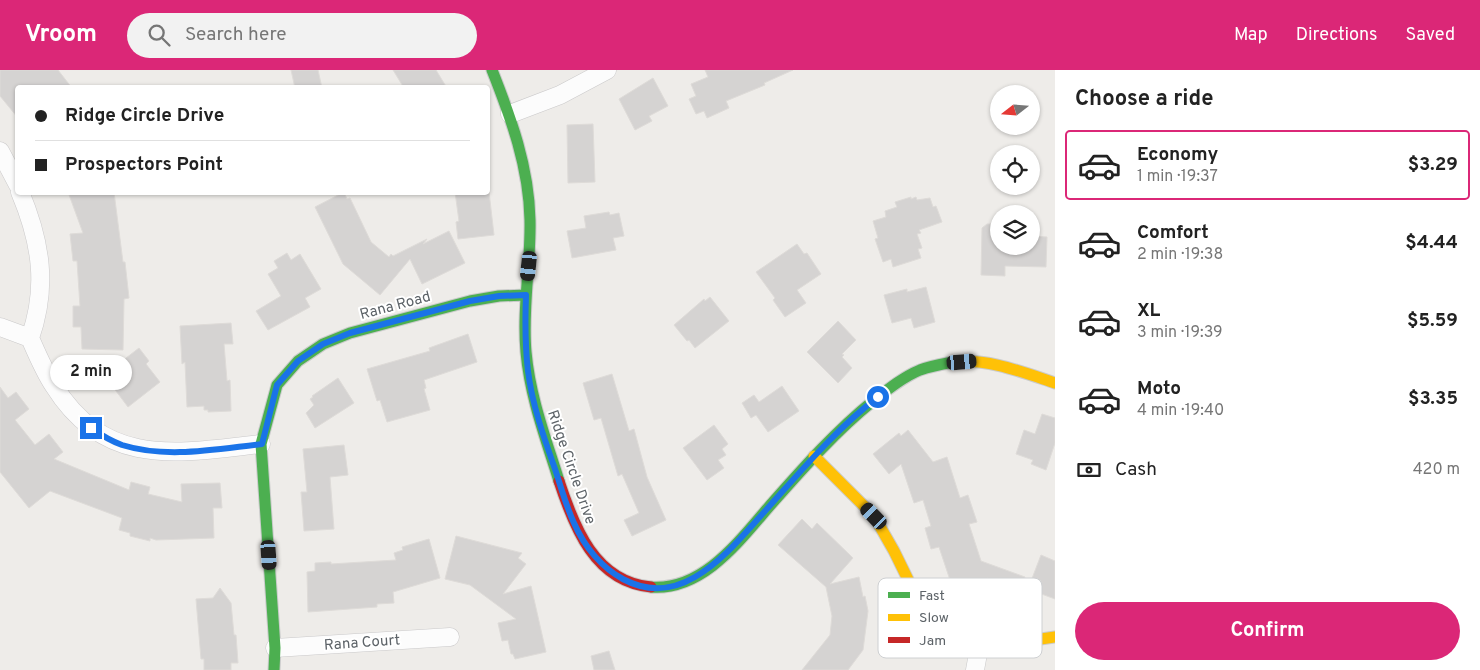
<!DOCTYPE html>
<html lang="en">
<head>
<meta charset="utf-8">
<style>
	body { margin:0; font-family:Overpass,sans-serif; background:#f2f2f2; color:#222; height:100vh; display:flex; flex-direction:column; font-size:19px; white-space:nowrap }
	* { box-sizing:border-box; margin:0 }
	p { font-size:16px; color:#767676 }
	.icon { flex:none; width:28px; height:28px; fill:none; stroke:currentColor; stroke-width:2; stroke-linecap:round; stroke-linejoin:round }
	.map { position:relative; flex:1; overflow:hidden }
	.panel { display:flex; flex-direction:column; background:#fff; width:425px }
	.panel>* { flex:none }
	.banner { position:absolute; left:15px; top:15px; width:475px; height:110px; border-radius:5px; box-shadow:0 1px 4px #0004; display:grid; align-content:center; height:110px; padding:0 20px; background:#fff }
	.needle { width:32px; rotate:253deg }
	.buttons { position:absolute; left:990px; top:15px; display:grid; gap:10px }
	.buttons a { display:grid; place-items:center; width:50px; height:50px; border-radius:50%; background:#fff; box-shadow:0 1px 4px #0004; font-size:25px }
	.end { position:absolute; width:22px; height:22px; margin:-11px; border:6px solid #1a73e8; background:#fff; box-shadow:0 0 0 2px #fff }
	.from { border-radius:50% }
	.bubble { position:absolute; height:35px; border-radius:18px; background:#fff; box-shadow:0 1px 4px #0004; font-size:16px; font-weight:700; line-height:35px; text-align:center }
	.car { position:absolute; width:15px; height:30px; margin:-15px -8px; border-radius:6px; box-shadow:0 0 4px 1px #0007; background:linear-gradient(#222 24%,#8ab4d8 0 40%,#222 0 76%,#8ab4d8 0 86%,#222 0) }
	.banner b { display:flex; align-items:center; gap:18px; height:48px; font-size:19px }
	.banner b+b { border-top:1px solid #e0e0e0 }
	.banner i { width:12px; height:12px; background:#222 }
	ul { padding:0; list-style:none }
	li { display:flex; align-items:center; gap:15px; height:70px; margin:0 10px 8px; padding:0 10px; border:2px solid transparent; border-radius:5px }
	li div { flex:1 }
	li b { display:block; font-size:19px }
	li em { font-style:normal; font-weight:700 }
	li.on { border-color:#db2777 }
	li>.icon { width:45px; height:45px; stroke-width:1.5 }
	h2 { padding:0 20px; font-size:22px; line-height:60px }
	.pay { display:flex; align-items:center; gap:12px; height:55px; padding:0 20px; font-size:19px }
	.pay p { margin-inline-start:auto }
	.button { display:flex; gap:10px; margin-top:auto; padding:10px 20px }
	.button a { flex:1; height:58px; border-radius:30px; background:#db2777; color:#fff; font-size:20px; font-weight:700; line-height:58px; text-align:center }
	header { display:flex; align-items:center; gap:30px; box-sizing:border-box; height:70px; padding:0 25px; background:#db2777; color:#fff }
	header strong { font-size:24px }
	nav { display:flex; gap:28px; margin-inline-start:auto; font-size:18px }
	.search { width:350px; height:45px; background:#f2f2f2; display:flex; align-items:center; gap:12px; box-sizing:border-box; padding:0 18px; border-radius:28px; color:#767676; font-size:19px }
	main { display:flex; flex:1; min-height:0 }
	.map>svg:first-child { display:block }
	.building { fill:#d5d3d2; stroke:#dedbd8 }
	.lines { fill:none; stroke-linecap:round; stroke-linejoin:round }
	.street-casing { stroke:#cac9ca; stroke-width:19 }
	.fast-casing { stroke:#cacbcb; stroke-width:13 }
	.slow-casing { stroke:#cacbcb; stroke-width:13 }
	.jam-casing { stroke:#cacbcb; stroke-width:13 }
	.street { stroke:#fcfcfc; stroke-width:18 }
	.fast { stroke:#4caf50; stroke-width:11 }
	.slow { stroke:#ffc107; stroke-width:11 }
	.jam { stroke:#c62828; stroke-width:11 }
	.route { stroke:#1a73e8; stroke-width:6 }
	.labels { text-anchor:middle; stroke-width:4; stroke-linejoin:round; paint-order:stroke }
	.street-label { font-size:15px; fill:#5d6368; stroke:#fff }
	.key { fill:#fff; stroke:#ced0d2; stroke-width:1 }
	.key-label { font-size:14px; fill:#5d6368 }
</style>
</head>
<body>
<header>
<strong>Vroom</strong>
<div class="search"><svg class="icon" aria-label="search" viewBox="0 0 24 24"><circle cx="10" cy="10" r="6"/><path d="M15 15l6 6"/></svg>Search here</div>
<nav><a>Map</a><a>Directions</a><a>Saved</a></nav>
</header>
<main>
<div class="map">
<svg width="1055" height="600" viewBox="0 0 1055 600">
	<rect width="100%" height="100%" fill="#eeece9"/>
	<path class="building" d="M0 0H58L72 18H18V48L0 26Z
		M291 0H318L322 18H295Z
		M393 0H436L447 18H404Z
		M705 0H793L764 13 765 15 726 31 729 38 707 48 704 41 696 44 689 29 696 26 691 14 708 7Z
		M653 8 668 36 649 46 652 51 635 60 619 29Z
		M593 54 595 112 568 113 567 55Z
		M68 122H114L123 192H125L129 228 124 229 123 280 82 279 81 257H73V236H80L77 191H73L70 164 83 163Z
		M344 122 347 129 350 128 371 172 389 187 391 184 393 186 427 169 423 174 449 161 465 193 422 214 410 189 380 225 343 194 315 137Z
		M455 122H489L494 165 458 169 456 152 459 151Z
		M911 127V129L916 127 917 130 930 128 933 137 936 136 942 152 919 160 921 163 917 164 922 178 918 179 921 188 893 197 891 189 883 192 875 169 878 168 873 151 886 147 885 141 897 137 895 132Z
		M609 142 610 145 619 143 624 166 613 168 616 180 572 188 567 161 586 158 584 146Z
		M987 154H999V176H1031V166L1047 167 1046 197 1005 196V206L981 205 982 158Z
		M797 174 804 184 807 183 821 204 797 220 806 233 785 247 773 230 775 228 756 202Z
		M287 183 291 190 300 184 321 219 305 228 310 237 268 260 256 241 281 226 268 204 278 198 274 191Z
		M926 217 935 252 914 258 911 248 892 253 884 225 907 219V222Z
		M710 227 729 251 695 278 689 270 687 271 674 255 704 229 705 231Z
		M838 251 856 270 842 284 844 285 842 287 852 298 838 313 807 282Z
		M231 253 233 274H224L227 311 230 310 231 341 208 342V340H204V336L187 337 185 292 182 294 180 256Z
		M468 264 477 292 424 310 426 318 424 319 430 340 387 352 380 330 377 331 367 299 430 281 429 278Z
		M139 278 149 291 146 294 160 312 128 337 104 305Z
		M612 304 629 361 634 359 647 407 666 450 632 466 624 450 639 443 622 404 618 406 601 348 594 350 583 313Z
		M338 308 354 333 315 358 306 343 314 335 310 329 313 327 312 326Z
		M782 316 799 341 768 362 756 345 751 348 742 333 754 325 759 332Z
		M0 317 8 328 16 322 29 339 15 350 35 375 49 364 63 382 54 389 129 420 131 412 150 417 148 424 182 432 181 414 220 413 222 438H213L214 468 156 470 150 468V471L130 466V463L119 460 122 448 50 421 29 438 0 402Z
		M1042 344 1055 348V373L1046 400 1031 394 1033 390 1016 384 1024 360 1035 364Z
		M714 355 728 374 722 379 726 385 718 390 724 398 707 410 683 378Z
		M908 360 933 392 947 387 960 428 968 425 977 452 969 454 981 491 1025 507 1018 525 1012 523 1008 533 1002 530 1001 533 982 525 988 508 953 519 939 477 931 479 925 458 931 456 923 430 914 433 901 394 889 404 873 384 899 363 901 366Z
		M344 375 348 405 330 407 334 459 304 461 301 422H307L303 379Z
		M802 449 812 459 817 453 853 488 830 514 859 507 863 527 865 526 868 541 863 580 848 600H802L830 565 832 546 826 517 778 475Z
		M456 466 522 483 518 488 526 494 503 524 531 516 546 582 515 589 513 584H511L508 570 502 571 498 553 516 549 470 515 445 509Z
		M429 469 440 508 393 522 394 533 377 534V537L308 542 307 502 315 501V493L331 492V494L396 490 394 483 403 480 402 477Z
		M1041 485 1055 491V529L1028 519Z
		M220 518 231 533 234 565H236L238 593H231V600H204V589H201L196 529 213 528Z
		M609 581 615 600H594L591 586Z"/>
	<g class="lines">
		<defs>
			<path id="street" d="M510 44 560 25 607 0
				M0 81 18 115
				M20 122C41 172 48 217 30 268
				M0 257 30 268C37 284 44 301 54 316 106 399 178 383 261 374
				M275 578 450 567
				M975 600 979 578"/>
			<path id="fast" d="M492 0C511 48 529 97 530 150 531 194 522 238 526 282 530 327 546 369 559 411
				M651 517C705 521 742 467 774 431 805 396 836 361 873 331 887 320 903 307 920 300 931 296 942 294 953 292
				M274 600 275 578 261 374 277 315 298 291 323 274 350 263 470 231 499 226 526 225"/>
			<path id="slow" d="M953 292C988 288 1022 302 1055 313
				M814 386 874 446 894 481 920 534 954 567 966 574 979 578 1055 567"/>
			<path id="jam" d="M559 411C574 457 595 512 651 517"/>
		</defs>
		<use href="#street" class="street-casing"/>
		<use href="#fast" class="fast-casing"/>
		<use href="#slow" class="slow-casing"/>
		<use href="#jam" class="jam-casing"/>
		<use href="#street" class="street"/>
		<use href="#fast" class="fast"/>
		<use href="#slow" class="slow"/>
		<use href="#jam" class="jam"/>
	</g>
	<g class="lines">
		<path class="route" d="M91 358C101 365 111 371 122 375 167 389 216 379 262 374L277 315 298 291 323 274 350 263 470 231 499 226 526 225C525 251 525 276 528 301 532 334 544 368 555 399 561 417 566 436 574 453 595 501 644 537 695 507 724 490 744 464 766 440 802 400 836 359 878 327"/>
	</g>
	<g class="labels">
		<g class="street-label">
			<text transform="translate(395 235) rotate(-15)" y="5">Rana Road</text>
			<text transform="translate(572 397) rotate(71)" y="5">Ridge Circle Drive</text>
			<text transform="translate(362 572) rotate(-4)" y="5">Rana Court</text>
		</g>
	</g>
	<rect x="878" y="508" width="164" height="80" rx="8" class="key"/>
	<rect x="888" y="522" width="22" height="6" fill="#4caf50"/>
	<rect x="888" y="544" width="22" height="7" fill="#ffc107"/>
	<rect x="888" y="567" width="22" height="6" fill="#c62828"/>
	<g class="key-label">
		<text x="919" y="530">Fast</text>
		<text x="919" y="552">Slow</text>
		<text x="919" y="575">Jam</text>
	</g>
</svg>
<div class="buttons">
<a><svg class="needle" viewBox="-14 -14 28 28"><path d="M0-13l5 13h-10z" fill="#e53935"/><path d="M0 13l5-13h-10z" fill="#767676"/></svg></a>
<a><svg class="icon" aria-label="locate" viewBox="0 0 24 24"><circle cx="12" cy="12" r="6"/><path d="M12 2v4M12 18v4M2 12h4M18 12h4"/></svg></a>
<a><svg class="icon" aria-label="layers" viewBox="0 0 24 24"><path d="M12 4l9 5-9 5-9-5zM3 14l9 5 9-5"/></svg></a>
</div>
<i class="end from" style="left:878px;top:327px"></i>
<i class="end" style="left:91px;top:358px"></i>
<div class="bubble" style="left:50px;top:285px;width:82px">2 min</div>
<i class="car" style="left:529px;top:196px;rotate:186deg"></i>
<i class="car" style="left:962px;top:292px;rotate:85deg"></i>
<i class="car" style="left:874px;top:446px;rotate:316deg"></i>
<i class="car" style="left:269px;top:485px;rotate:176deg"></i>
<div class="banner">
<b><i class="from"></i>Ridge Circle Drive</b>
<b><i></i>Prospectors Point</b>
</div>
</div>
<section class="panel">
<h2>Choose a ride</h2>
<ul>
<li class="on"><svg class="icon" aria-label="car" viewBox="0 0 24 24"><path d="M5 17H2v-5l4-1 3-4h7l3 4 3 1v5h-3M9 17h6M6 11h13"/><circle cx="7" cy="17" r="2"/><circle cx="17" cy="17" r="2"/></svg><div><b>Economy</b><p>1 min · 19:37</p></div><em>$3.29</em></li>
<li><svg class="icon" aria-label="car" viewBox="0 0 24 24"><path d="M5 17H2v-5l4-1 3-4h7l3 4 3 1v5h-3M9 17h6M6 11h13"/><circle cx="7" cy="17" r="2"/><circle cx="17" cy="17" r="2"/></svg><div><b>Comfort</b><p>2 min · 19:38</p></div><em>$4.44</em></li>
<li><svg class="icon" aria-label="car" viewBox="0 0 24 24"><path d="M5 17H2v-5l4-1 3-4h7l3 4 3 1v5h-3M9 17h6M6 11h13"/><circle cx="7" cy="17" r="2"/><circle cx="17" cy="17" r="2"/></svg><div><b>XL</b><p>3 min · 19:39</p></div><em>$5.59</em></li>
<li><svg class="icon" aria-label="car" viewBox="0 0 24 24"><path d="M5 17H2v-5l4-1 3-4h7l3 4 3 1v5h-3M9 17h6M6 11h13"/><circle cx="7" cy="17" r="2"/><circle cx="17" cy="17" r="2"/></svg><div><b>Moto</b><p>4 min · 19:40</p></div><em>$3.35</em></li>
</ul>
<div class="pay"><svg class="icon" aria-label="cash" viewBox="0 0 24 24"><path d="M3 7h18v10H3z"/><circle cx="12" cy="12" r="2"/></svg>Cash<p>420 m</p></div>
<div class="button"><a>Confirm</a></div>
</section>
</main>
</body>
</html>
